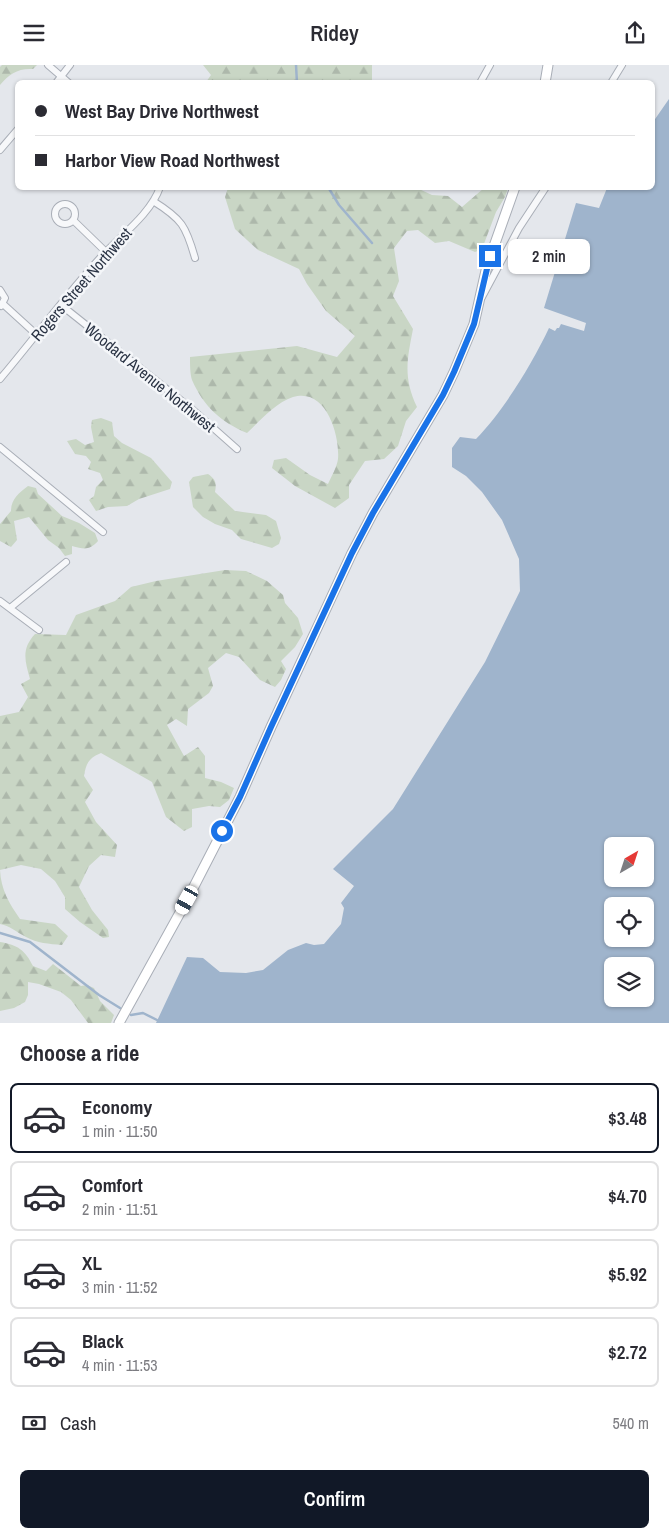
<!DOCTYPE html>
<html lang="en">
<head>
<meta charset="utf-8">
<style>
	body { margin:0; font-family:"Archivo Narrow",sans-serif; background:#f2f2f3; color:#2b2b33; height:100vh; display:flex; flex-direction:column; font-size:19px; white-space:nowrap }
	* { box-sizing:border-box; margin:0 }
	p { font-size:16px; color:#7c7c81 }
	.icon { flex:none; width:28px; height:28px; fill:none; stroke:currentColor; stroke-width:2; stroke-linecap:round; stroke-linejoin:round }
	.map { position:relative; height:958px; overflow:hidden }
	.drawer { display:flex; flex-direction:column; background:#fff; flex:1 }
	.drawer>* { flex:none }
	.top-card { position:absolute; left:15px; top:15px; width:640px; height:110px; border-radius:8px; box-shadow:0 1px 4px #0004; display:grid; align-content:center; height:110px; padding:0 20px; background:#fff }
	.needle { width:32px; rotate:39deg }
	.tools { position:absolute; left:604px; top:772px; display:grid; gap:10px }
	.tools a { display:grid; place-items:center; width:50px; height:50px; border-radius:8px; background:#fff; box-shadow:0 1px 4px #0004; font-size:25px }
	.end { position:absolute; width:22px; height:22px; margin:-11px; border:6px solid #1a73e8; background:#fff; box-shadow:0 0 0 2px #fff }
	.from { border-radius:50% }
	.bubble { position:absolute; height:35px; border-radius:8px; background:#fff; box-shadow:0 1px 4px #0004; font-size:16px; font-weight:600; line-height:35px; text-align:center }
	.car { position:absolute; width:15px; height:30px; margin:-15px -8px; border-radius:6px; box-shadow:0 0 4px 1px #0007; background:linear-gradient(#fff 24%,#345 0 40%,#fff 0 76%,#345 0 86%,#fff 0) }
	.top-card b { display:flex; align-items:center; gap:18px; height:48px; font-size:19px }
	.top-card b+b { border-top:1px solid #e1e1e2 }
	.top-card i { width:12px; height:12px; background:#2b2b33 }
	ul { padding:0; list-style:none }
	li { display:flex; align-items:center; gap:15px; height:70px; margin:0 10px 8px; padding:0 10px; border:2px solid #e1e1e2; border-radius:8px }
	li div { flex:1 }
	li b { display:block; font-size:19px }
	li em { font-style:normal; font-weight:600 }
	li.active { border-color:#111827 }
	li>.icon { width:45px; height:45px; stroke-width:1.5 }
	h2 { padding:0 20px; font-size:22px; line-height:60px }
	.pay { display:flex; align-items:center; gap:12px; height:55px; padding:0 20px; font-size:19px }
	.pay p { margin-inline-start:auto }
	.button { display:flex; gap:10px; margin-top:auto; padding:10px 20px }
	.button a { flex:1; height:58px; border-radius:8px; background:#111827; color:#fff; font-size:20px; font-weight:600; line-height:58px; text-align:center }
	header { display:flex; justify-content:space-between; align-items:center; height:65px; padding:0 20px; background:#fff; font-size:22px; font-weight:600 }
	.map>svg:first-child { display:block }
	.forest { fill:url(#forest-firs) }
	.water { fill:#9fb4cc; fill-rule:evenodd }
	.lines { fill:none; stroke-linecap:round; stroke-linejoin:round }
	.stream { stroke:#9fb4cc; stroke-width:2.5 }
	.street-casing { stroke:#a9aeb7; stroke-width:8 }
	.secondary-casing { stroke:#a9aeb7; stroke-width:11 }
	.street { stroke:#f7f8fa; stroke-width:6 }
	.secondary { stroke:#fff; stroke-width:9 }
	.route { stroke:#1a73e8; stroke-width:6 }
	.labels { text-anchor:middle; stroke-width:5; stroke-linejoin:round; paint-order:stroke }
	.street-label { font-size:16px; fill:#2b3445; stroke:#f4f6f9 }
</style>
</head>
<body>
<header><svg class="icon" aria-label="menu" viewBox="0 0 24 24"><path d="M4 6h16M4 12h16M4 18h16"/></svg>Ridey<svg class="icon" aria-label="share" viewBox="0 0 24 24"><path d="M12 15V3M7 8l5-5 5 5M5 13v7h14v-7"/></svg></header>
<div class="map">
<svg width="669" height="958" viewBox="0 0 669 958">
	<defs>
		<pattern id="forest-firs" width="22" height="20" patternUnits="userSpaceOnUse" patternTransform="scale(1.25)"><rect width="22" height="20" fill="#c9d6c5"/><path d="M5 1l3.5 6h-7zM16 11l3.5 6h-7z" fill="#adb8ab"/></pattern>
	</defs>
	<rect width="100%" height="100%" fill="#e4e7ec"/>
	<path class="forest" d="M2 0H37L33 4C18 3 9 9 0 20V2Z
		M203 0H372V17H206L211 10Z
		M228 123H417L432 130 448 131 462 142 484 123H508L505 132 496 147 482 184 475 187 449 176 435 178 418 165 407 166 394 183 399 216 393 231 413 264C407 295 403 312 417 342L406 356 398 381 384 394 365 396 349 420V433L335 443 295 421 272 403 274 395 286 393 310 410 328 419C331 412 337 402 338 394 340 370 326 322 293 332 275 338 261 355 247 368 221 357 204 342 192 315 190 309 190 299 190 292L297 281 337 292 355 271 326 246 307 219 299 204 258 185 235 164 225 132Z
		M101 353 112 357 114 371 122 378 151 393 172 417 170 424 139 434 127 441 108 442 96 446 89 435 94 431 96 422 103 415 100 408 88 404 91 397 86 391 75 389 67 376 76 374 85 380 94 377 91 362 92 355Z
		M208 409C215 414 217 417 215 427L235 446 266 450 276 456 281 473 279 479 272 483 241 474 232 465 215 459 203 452 193 442 189 417 193 412Z
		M28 421 36 423 38 429 62 451 79 458 95 468 98 476C89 486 84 484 72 481V489L65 491 59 483 48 475 29 452 14 456 17 475 11 482 0 476V459L11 446C11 434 19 428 28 421Z
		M225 505 246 506 267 516 283 530 285 538 298 553 303 569 295 582 281 596 286 604 281 615 275 622 260 615 239 592 226 588 208 603 213 621 209 628 188 644 187 661 176 654 167 660 184 691 198 682 205 691V713L221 717 234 723 229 735 220 742 209 741 192 744V762L184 766 166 752 152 717 101 688C89 693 86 698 84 711L93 725 85 737 96 757 117 780 115 792 101 790 89 801 79 822 92 845 108 865 109 872 103 873 80 857 65 844V832L55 816 41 804 21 800 0 805C1 825 9 838 20 854L55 859 68 871 62 880C49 879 37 878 26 872 16 867 11 861 0 859V651L19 647 28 632 21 619 30 614C25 596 21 584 35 569L66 570 76 550 115 536 131 522 156 516Z
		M0 877C18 880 25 885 33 901L46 906 53 899 81 921 87 920 94 923 100 936 114 950 111 958H88L71 935 61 927 39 919 28 917V930L25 937 14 943 0 946Z"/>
	<path class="water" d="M669 34V958H156L187 892 203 893 220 907 246 908 263 905 288 885 306 878 314 880 324 879 341 859 344 843 341 838 354 821 333 804 393 744 485 597 520 526 519 494 502 455 482 427 466 411 452 402V383L460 372 476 374C504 345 532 299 549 263L555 266 557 263H559L561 259 584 266 586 258 544 243 576 138 599 143 607 123 652 122 653 57ZM612 781H645V814H612ZM612 841H645V874H612ZM612 901H645V934H612Z"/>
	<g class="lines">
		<path class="stream" d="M296 0 297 18
			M328 122 339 140 372 178
			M0 868 30 877 99 930 120 943
			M131 950 143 948 157 955"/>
		<defs>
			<path id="street" d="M48 0 69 18
				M56 18 70 0
				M480 18 490 0
				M611 18 622 0
				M0 85 18 64
				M153 136C182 154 186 161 195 193
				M55 149a10 10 0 1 1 20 0a10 10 0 1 1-20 0Z
				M73 155 106 187
				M0 225 5 233 1 241
				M482 232 519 163 546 122
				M3 239 37 270
				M61 240 193 345 237 384
				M0 314C34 274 65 231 101 192 119 172 151 149 160 122
				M0 382 103 467
				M0 536 39 565
				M10 543 66 497"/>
			<path id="secondary" d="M545 18 548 0
				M119 958 187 835 240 732 271 662 352 488 373 448 443 330 454 307 474 259 487 201 515 122"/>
		</defs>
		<use href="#street" class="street-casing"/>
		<use href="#secondary" class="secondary-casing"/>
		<use href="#street" class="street"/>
		<use href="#secondary" class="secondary"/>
	</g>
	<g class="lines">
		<path class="route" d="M222 766 240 732 271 662 352 488 373 448 443 330 454 307 474 259 490 191"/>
	</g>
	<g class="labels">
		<g class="street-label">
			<text transform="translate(81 219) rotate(-49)" y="6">Rogers Street Northwest</text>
			<text transform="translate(150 312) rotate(39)" y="6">Woodard Avenue Northwest</text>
		</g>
	</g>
</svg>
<div class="tools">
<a><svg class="needle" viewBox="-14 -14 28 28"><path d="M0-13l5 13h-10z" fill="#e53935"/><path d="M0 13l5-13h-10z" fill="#7c7c81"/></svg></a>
<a><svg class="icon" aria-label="locate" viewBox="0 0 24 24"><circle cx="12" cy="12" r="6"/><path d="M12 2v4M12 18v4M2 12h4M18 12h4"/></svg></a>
<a><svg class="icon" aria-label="layers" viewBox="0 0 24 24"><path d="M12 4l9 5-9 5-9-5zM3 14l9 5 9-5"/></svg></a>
</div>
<i class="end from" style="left:222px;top:766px"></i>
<i class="end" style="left:490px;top:191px"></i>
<div class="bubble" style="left:508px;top:174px;width:82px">2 min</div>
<i class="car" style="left:187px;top:835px;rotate:209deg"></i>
<div class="top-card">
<b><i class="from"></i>West Bay Drive Northwest</b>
<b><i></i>Harbor View Road Northwest</b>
</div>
</div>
<section class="drawer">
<h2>Choose a ride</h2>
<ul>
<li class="active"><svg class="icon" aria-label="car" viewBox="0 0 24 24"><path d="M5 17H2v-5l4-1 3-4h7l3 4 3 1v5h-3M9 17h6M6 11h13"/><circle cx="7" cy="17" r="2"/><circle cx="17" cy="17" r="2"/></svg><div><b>Economy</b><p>1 min · 11:50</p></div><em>$3.48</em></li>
<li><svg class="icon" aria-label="car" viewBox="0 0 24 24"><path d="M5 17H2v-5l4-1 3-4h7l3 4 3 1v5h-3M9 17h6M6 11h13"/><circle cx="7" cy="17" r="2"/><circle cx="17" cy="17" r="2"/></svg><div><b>Comfort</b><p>2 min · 11:51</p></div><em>$4.70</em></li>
<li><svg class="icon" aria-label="car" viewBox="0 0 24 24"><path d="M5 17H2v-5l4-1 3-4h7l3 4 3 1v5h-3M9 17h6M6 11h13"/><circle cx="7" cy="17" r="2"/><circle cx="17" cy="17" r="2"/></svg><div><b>XL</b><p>3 min · 11:52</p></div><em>$5.92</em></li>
<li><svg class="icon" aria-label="car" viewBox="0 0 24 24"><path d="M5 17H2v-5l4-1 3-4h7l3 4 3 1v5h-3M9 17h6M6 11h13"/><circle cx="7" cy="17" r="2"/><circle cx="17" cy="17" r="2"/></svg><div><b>Black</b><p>4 min · 11:53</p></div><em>$2.72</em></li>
</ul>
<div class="pay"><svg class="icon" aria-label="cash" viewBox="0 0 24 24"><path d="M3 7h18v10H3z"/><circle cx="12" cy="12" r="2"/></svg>Cash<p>540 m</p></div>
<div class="button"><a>Confirm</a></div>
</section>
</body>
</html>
